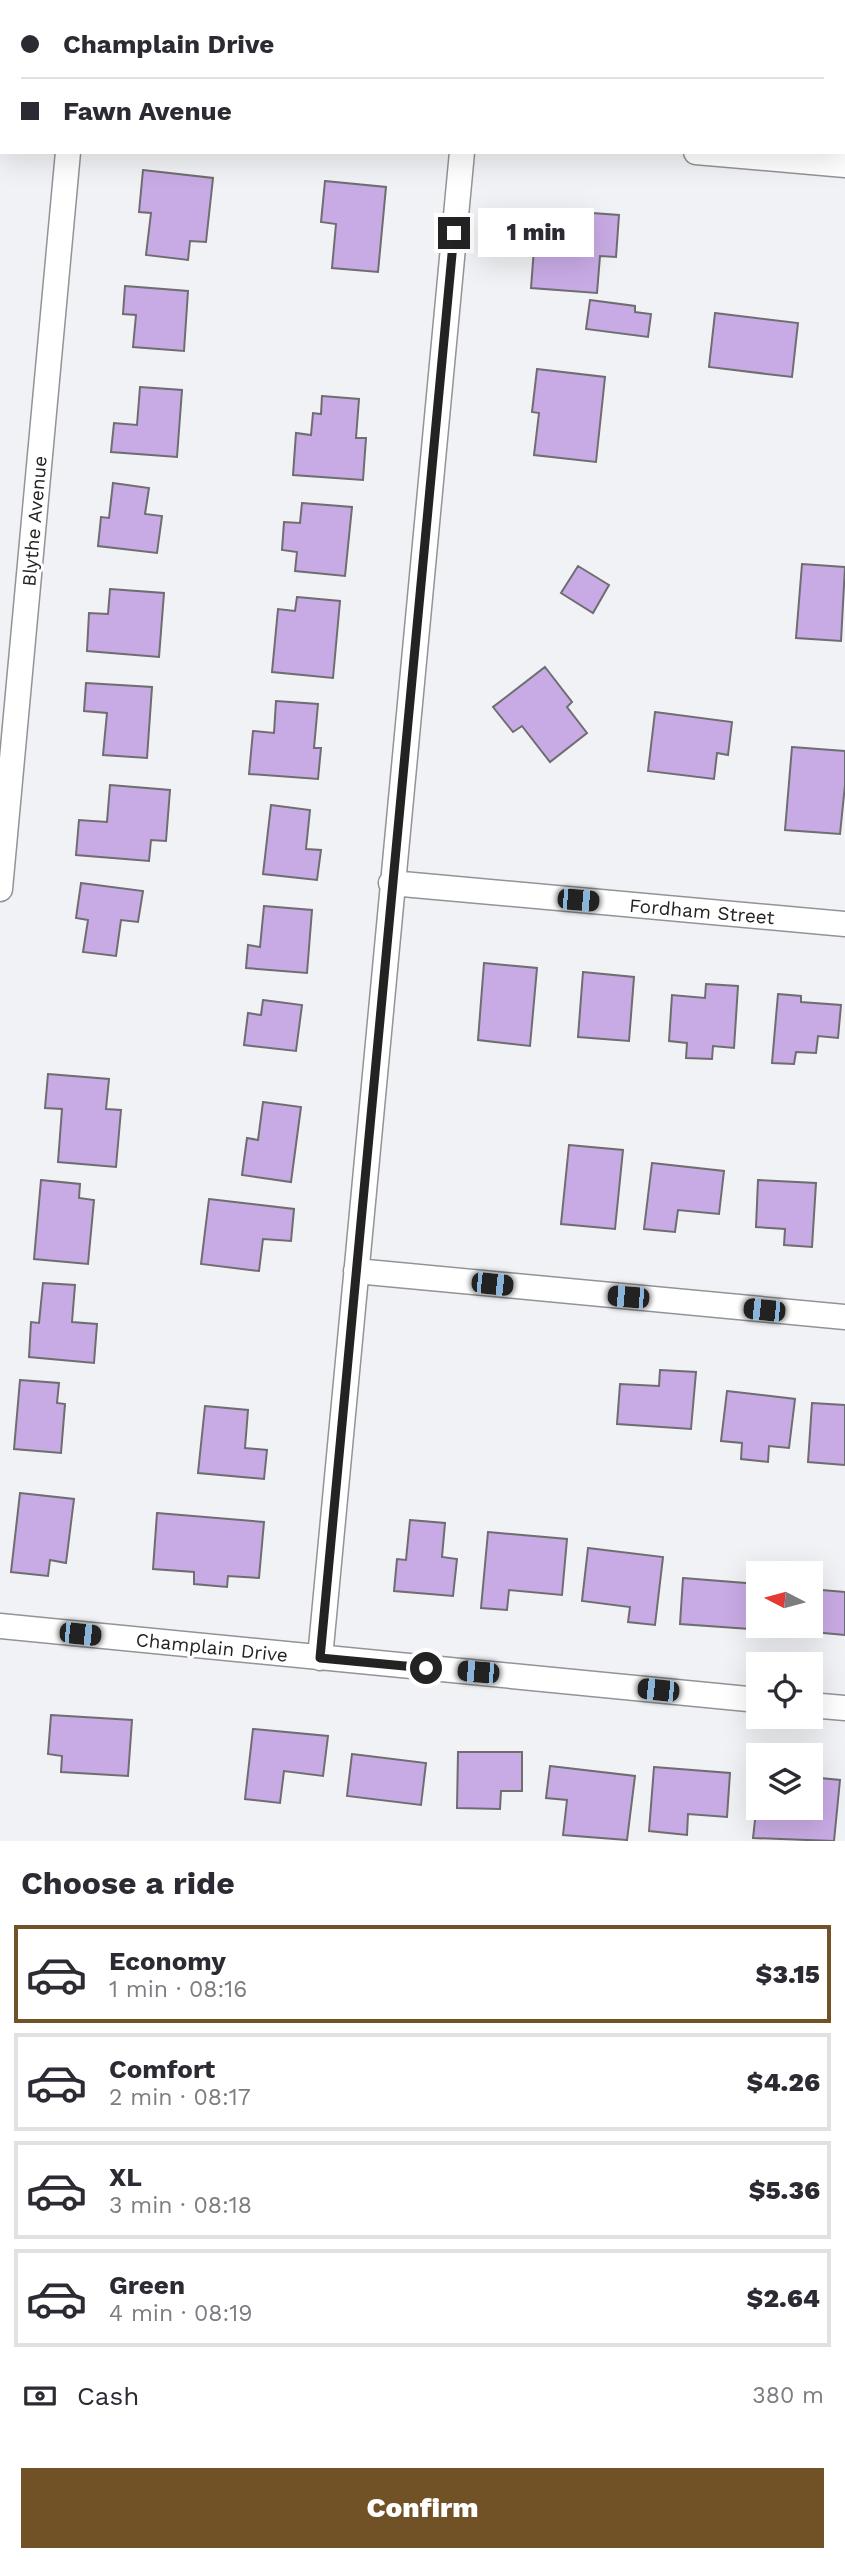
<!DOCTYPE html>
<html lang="en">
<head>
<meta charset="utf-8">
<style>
	body { margin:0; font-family:"Work Sans",sans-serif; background:#f7f7f7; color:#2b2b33; height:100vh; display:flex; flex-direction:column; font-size:26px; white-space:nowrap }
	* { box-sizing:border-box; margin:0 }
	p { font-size:23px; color:#7c7c81 }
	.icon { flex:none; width:38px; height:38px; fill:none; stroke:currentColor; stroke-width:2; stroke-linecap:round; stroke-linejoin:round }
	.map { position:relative; height:1841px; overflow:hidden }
	.panel { display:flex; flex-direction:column; background:#fff; flex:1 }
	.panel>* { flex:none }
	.top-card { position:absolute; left:0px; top:0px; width:845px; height:154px; box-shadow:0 7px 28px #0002; display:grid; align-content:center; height:154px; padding:0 21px; background:#fff }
	.needle { width:46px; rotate:276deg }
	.fabs { position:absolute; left:746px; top:1561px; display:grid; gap:14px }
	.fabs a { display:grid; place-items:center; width:77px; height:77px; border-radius:0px; background:#fff; box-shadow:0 7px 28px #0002; font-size:35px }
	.end { position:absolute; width:32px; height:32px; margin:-16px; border:9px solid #232324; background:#fff; box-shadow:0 0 0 4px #fff }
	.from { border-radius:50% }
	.bubble { position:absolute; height:49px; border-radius:0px; background:#fff; box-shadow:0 7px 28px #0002; font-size:23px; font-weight:800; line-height:49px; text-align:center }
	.car { position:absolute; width:21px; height:42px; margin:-21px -10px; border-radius:9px; box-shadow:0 0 5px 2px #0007; background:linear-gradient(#222 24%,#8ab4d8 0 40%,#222 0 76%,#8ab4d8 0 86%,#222 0) }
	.top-card b { display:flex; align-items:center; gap:24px; height:66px; font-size:26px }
	.top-card b+b { border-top:2px solid #e1e1e2 }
	.top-card i { width:18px; height:18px; background:#2b2b33 }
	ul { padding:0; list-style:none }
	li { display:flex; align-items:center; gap:21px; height:98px; margin:0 14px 10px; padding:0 7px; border:4px solid #e1e1e2; border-radius:0px }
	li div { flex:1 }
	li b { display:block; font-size:26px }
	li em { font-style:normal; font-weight:800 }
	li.active { border-color:#715227 }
	li>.icon { width:63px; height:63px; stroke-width:1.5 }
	h2 { padding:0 21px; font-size:32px; line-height:84px }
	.pay { display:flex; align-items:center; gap:18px; height:77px; padding:0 21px; font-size:26px }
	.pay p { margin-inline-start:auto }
	.action { display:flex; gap:14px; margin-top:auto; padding:14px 21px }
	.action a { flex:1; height:80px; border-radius:0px; background:#715227; color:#fff; font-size:28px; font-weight:800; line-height:80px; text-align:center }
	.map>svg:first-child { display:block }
	.building { fill:#c8abe4; stroke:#6e6d70; stroke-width:2 }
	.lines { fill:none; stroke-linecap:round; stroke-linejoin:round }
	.street-casing { stroke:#929396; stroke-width:27 }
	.street { stroke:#fff; stroke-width:24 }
	.route { stroke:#232324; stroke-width:9 }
	.labels { text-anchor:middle; stroke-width:6; stroke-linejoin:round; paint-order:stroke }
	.street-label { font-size:19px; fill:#232324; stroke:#fff }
</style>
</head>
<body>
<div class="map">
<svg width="845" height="1841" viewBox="0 0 845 1841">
	<rect width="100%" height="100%" fill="#f1f2f5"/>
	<path class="building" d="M0 0H27L2 2V19Z
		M47 0H132L47 2Z
		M164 0H230L164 2Z
		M273 0H327L273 2Z
		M681 0H739L681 2Z
		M143 170 213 178 206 242 190 241 188 260 146 255 151 213 139 212Z
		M325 181 386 187 378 272 332 268 336 224 321 222Z
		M537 209 619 215 616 257 600 256 597 293 531 288Z
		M125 286 188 291 184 351 133 347 136 315 123 314Z
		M590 300 635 306V312L651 314 648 337 586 329Z
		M715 313 798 323 792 377 709 367Z
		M537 369 605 377 596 462 534 455 539 413 532 412Z
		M140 387 182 390 177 457 111 452 114 423 137 425Z
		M322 396 359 399 356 438H366L363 480 293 475 296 433 311 435 313 413 321 414Z
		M113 483 149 488 145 514 162 516 157 553 98 546 101 517 109 518Z
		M302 503 352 507 345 576 295 571 297 552 282 550 284 522 300 523Z
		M802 564 845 567 841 641 796 638Z
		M578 566 609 585 593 613 561 593Z
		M110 589 164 593 159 657 87 651 89 613 108 614Z
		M297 597 340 601 333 678 272 672 278 609 295 611Z
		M545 667 572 702 567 707 587 733 550 762 522 726 513 732 493 707Z
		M86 683 152 687 147 758 103 755 107 713 84 711Z
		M276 701 318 704 314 748H321L318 779 249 774 253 731 274 733Z
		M655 712 732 722 728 755 717 753 714 779 648 771Z
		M792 747 845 751V785L840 834 785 830Z
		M110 785 170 790 166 841 151 840 149 861 76 855 79 820 107 822Z
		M271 805 310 810 306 849 321 850 317 880 263 874Z
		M81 883 143 891 138 922 121 920 116 956 83 952 88 920 76 918Z
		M264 906 312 910 307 973 246 968 248 945 260 947Z
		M484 963 537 968 530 1046 478 1040Z
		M583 972 634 977 629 1041 578 1037Z
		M706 984 738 986 734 1048 713 1046 712 1059 686 1058 687 1043 669 1041 672 995 705 998Z
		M778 994 801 996V1002L841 1005 838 1038 818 1036 816 1053 796 1052 794 1064 772 1063Z
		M263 1000 302 1005 296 1051 244 1045 248 1013 261 1015Z
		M48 1074 109 1079 106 1109 121 1110 116 1167 58 1162 62 1109 45 1108Z
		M263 1102 301 1107 291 1182 242 1175 247 1138 258 1140Z
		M569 1145 623 1150 615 1229 561 1224Z
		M652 1163 724 1171 719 1214 678 1210 675 1232 644 1229Z
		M41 1180 80 1184 79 1198 94 1200 88 1264 34 1259Z
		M758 1180 816 1183 812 1247 784 1245 785 1229 756 1227Z
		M209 1199 294 1209 291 1241 263 1239 259 1271 201 1264Z
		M43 1283 75 1285 72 1322 97 1324 94 1363 29 1357 31 1322 39 1323Z
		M660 1370 696 1372 691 1429 617 1424 620 1384 659 1386Z
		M20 1380 59 1383 57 1403 65 1404 61 1453 14 1449Z
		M727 1391 795 1399 789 1448 769 1446 768 1462 741 1459 742 1443 721 1441Z
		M812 1403 845 1405V1465L808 1462Z
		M205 1406 248 1410 245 1448 267 1450 264 1479 198 1473Z
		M20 1493 74 1499 66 1563 50 1560 48 1576 11 1572Z
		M157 1513 264 1522 259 1578 228 1576 227 1587 194 1584V1572L153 1569Z
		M410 1520 445 1523 442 1557 457 1559 453 1596 394 1591 397 1559 406 1560Z
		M488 1532 567 1539 562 1595 509 1590 507 1610 481 1608Z
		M588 1548 663 1557 655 1625 628 1622 630 1607 582 1601Z
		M683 1578 758 1584V1626H765L764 1630 680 1624Z
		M810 1589 845 1592V1635L791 1630V1626H810Z
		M51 1715 132 1720 128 1776 61 1772 62 1756 48 1754Z
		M253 1729 328 1736 323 1776 284 1771 280 1803 245 1799Z
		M458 1752H522V1791H501L500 1809 457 1808Z
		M352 1754 426 1763 421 1805 347 1796Z
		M550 1766 635 1776 627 1840 563 1835 567 1800 546 1798Z
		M654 1767 730 1773 727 1817 688 1814 687 1835 649 1831Z
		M810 1777 840 1780 834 1841 753 1838 758 1794V1808H810Z"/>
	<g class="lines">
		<defs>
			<path id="street" d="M0 86H2
				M696 152 845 165
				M391 883 845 924
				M0 889 68 152
				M356 1271 845 1317
				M0 1626 758 1700
				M320 1658 462 152
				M810 1705 845 1708"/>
		</defs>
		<use href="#street" class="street-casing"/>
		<use href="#street" class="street"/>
	</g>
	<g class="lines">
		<path class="route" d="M426 1668 320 1658 454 233"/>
	</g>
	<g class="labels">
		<g class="street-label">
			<text transform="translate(34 521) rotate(-85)" y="7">Blythe Avenue</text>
			<text transform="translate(702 911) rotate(5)" y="7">Fordham Street</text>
			<text transform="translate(212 1647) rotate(6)" y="7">Champlain Drive</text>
		</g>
	</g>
</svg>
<div class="fabs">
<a><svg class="needle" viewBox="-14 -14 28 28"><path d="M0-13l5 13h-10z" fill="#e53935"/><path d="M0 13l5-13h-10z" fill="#7c7c81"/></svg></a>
<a><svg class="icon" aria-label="locate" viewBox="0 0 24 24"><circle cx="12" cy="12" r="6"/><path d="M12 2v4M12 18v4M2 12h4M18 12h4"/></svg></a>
<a><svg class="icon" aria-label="layers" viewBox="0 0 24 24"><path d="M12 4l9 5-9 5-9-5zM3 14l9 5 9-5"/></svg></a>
</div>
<i class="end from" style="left:426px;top:1668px"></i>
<i class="end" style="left:454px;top:233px"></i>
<div class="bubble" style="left:478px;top:208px;width:116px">1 min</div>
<i class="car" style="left:578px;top:900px;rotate:95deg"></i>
<i class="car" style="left:492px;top:1284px;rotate:96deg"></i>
<i class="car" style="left:628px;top:1297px;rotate:275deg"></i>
<i class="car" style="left:764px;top:1310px;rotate:276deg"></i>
<i class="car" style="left:80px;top:1634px;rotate:96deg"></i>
<i class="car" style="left:478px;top:1672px;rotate:275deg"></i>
<i class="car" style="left:658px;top:1690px;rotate:276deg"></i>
<div class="top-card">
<b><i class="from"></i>Champlain Drive</b>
<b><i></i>Fawn Avenue</b>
</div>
</div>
<section class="panel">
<h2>Choose a ride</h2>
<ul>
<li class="active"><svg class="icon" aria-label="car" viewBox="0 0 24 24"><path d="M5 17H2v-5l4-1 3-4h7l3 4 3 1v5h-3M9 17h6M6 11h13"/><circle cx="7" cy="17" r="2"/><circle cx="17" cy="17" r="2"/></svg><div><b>Economy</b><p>1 min · 08:16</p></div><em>$3.15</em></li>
<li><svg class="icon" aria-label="car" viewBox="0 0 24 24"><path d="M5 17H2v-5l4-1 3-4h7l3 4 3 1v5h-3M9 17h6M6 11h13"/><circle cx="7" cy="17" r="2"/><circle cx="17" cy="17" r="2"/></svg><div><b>Comfort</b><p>2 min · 08:17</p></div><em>$4.26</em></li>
<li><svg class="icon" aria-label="car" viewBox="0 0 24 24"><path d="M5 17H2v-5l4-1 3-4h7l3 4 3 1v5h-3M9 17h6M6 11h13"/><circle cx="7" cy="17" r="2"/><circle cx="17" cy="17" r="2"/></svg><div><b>XL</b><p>3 min · 08:18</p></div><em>$5.36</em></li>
<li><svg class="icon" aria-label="car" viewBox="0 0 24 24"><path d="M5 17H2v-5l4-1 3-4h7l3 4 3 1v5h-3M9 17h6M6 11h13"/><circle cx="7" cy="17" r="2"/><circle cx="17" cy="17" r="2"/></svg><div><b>Green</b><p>4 min · 08:19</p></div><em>$2.64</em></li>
</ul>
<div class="pay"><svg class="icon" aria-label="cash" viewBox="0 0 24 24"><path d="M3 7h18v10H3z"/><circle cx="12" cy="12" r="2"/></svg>Cash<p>380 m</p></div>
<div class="action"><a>Confirm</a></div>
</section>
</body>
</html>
